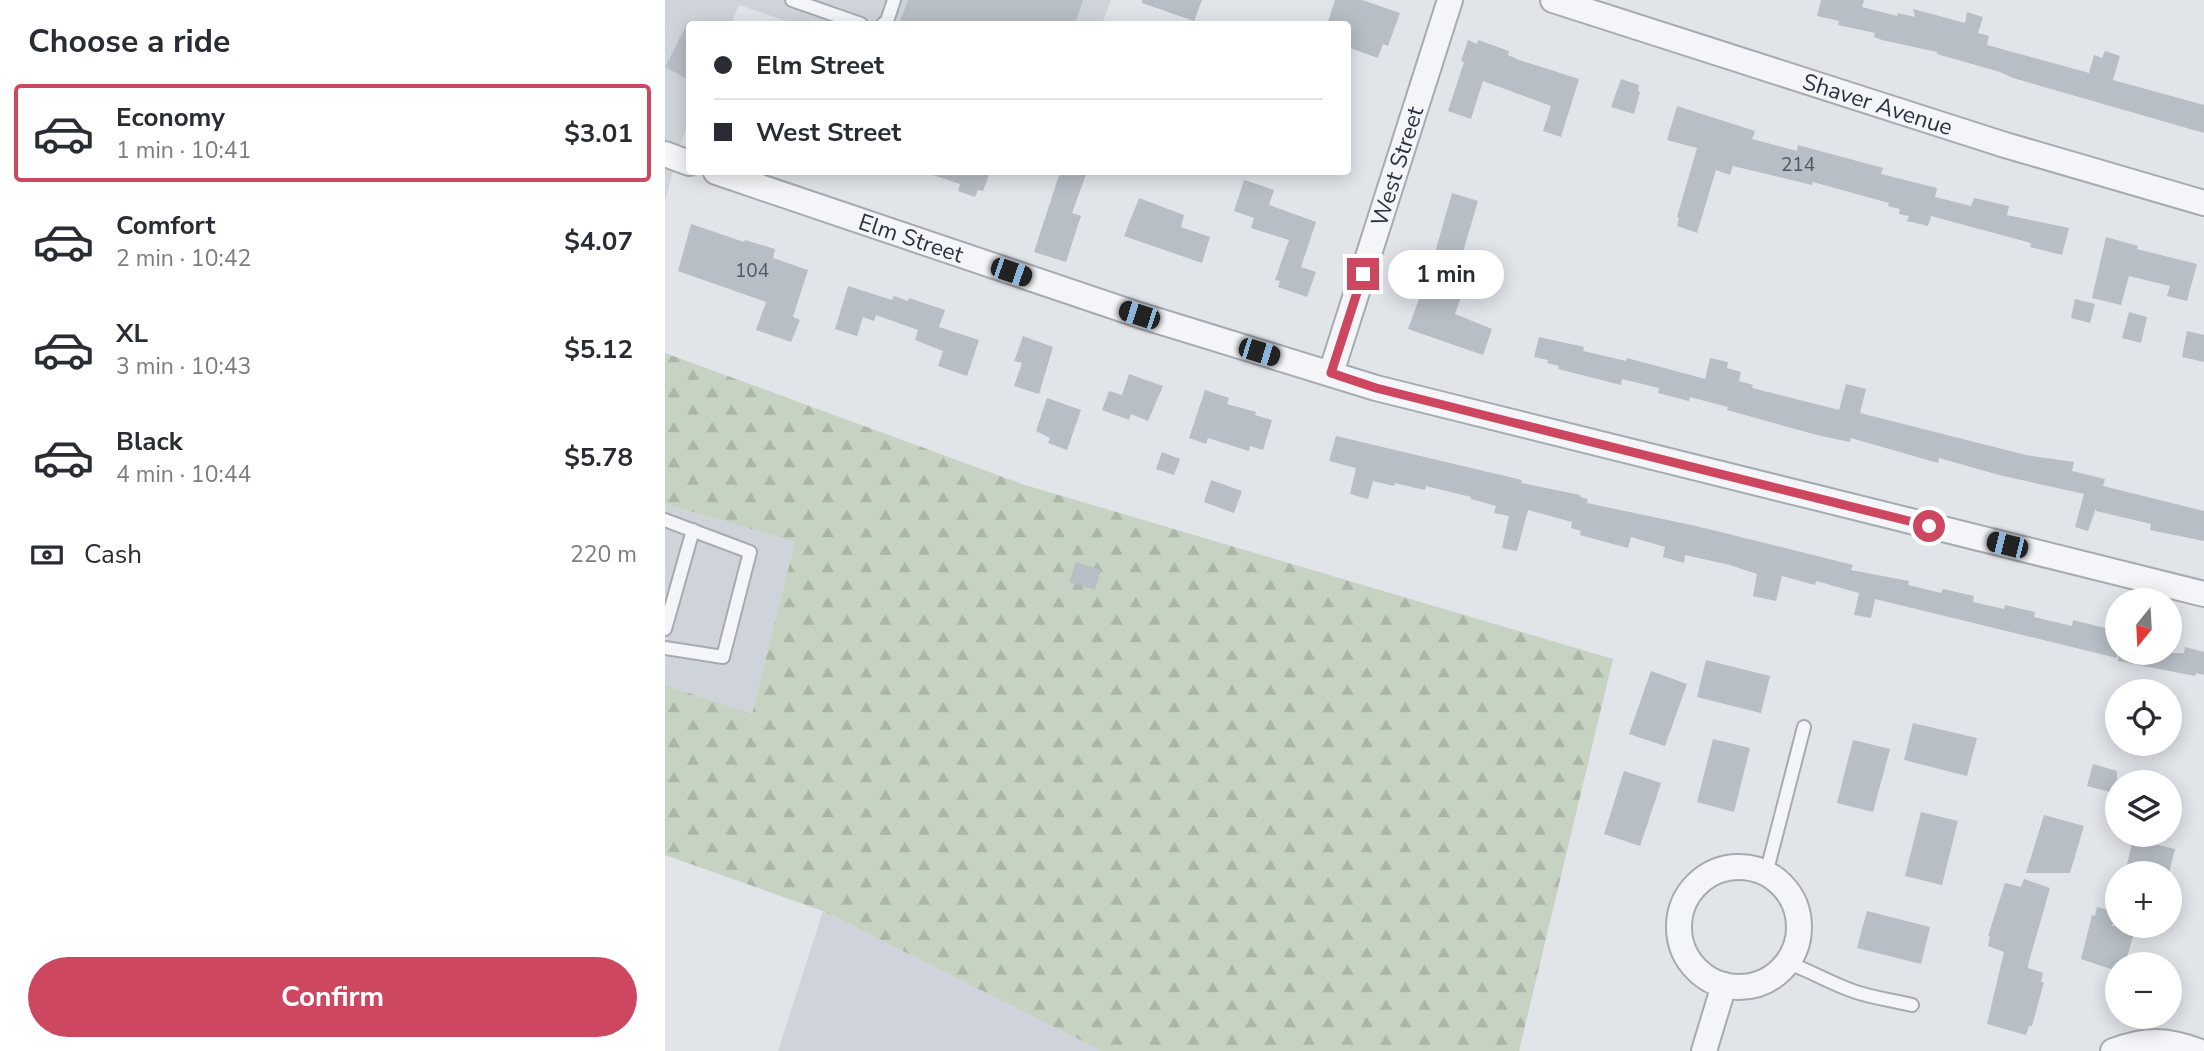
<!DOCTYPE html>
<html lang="en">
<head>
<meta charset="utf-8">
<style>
	body { margin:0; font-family:"Nunito Sans",sans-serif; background:#f2f2f3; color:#2b2b33; height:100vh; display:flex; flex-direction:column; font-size:26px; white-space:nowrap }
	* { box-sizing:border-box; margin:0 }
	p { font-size:23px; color:#7c7c81 }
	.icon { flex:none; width:38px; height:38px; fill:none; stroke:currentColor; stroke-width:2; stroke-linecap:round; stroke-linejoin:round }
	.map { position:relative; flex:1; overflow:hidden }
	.sheet { display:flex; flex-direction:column; background:#fff; width:665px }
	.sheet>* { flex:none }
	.hud { position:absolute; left:21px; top:21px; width:665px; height:154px; border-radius:7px; box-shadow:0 4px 18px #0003; display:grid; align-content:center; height:154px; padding:0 28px; background:#fff }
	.needle { width:46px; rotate:198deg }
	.controls { position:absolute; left:1440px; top:588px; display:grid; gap:14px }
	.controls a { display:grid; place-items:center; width:77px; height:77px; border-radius:50%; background:#fff; box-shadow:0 4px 18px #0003; font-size:35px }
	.end { position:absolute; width:32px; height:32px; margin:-16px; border:9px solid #cd4760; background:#fff; box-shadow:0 0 0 4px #fff }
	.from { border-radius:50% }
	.bubble { position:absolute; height:49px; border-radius:24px; background:#fff; box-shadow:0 4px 18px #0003; font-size:23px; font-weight:700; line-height:49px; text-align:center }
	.car { position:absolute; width:21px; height:42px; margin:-21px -10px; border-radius:9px; box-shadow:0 0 5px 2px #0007; background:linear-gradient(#222 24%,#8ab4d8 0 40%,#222 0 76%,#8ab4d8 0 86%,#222 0) }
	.hud b { display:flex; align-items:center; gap:24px; height:66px; font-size:26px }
	.hud b+b { border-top:2px solid #e1e1e2 }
	.hud i { width:18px; height:18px; background:#2b2b33 }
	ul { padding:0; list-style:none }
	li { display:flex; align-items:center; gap:21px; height:98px; margin:0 14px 10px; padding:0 14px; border:4px solid transparent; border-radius:7px }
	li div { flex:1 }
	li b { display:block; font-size:26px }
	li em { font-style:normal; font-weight:700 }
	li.on { border-color:#cd4760 }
	li>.icon { width:63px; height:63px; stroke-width:1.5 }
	h2 { padding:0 28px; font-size:32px; line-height:84px }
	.pay { display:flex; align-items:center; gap:18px; height:77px; padding:0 28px; font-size:26px }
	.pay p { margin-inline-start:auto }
	.action { display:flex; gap:14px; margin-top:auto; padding:14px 28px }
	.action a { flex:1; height:80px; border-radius:42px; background:#cd4760; color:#fff; font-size:28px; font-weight:700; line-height:80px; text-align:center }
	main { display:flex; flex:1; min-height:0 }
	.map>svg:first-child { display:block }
	.built { fill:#cfd4db }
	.forest { fill:url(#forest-firs) }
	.building { fill:#b8bec6 }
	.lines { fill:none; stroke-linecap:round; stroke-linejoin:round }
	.service-casing { stroke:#a6abb3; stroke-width:16 }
	.minor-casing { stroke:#a6abb3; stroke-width:28 }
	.service { stroke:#f3f5f8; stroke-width:12 }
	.minor { stroke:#f3f5f8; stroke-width:24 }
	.route { stroke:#cd4760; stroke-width:9 }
	.labels { text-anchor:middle; stroke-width:5; stroke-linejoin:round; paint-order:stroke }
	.number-label { font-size:19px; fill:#4d5662 }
	.street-label { font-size:23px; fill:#293341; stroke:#f0f3f7 }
</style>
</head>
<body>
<main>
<section class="sheet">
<h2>Choose a ride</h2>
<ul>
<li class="on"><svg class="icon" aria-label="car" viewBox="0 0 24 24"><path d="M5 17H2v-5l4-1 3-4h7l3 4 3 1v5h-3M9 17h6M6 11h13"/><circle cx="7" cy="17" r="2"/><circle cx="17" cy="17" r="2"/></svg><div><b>Economy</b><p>1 min · 10:41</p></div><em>$3.01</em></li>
<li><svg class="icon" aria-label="car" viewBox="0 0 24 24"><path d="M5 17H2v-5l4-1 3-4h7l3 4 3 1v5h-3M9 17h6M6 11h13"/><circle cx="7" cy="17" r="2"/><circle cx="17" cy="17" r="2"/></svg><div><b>Comfort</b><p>2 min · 10:42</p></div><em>$4.07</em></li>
<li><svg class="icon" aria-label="car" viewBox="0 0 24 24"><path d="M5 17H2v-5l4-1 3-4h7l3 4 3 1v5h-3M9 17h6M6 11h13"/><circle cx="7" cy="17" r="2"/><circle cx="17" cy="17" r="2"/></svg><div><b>XL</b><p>3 min · 10:43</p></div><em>$5.12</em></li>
<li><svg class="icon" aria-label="car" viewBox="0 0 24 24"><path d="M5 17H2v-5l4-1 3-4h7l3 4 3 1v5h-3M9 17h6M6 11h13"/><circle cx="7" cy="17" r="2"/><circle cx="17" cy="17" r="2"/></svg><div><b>Black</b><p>4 min · 10:44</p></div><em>$5.78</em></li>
</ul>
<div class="pay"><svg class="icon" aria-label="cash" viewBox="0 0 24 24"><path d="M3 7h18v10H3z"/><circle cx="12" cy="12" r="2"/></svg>Cash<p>220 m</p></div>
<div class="action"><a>Confirm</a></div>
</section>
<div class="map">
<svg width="1539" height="1051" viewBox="0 0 1539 1051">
	<defs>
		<pattern id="forest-firs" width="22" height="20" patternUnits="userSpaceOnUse" patternTransform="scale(1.75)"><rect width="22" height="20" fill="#c7d3c2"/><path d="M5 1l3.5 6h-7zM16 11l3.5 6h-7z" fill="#abb6a8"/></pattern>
	</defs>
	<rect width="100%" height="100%" fill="#e1e4e9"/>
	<path class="built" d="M0 0H446L437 24H130L74 5 66 24H24V122L16 142 0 201Z
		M0 504 130 542 87 715 0 685Z
		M158 911 437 1051H113Z"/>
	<path class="forest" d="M0 353 360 485 948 659 854 1051H437L158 911 0 855V685L87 714 130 542 0 504Z"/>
	<path class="building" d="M243 0H418L410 24H234Z
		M477 0H537L529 21 477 3Z
		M670 0H697L735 13 723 46 718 44 713 58 682 47V24H662Z
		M1156 0H1199L1197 7 1232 16 1233 13 1250 17 1248 9 1300 23 1302 12 1318 17 1313 33 1324 36 1322 45 1424 73 1429 55 1437 58 1440 51 1455 56 1448 80 1539 105V133L1348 78 1335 72 1272 54V52L1217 40 1209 37 1210 33 1173 25 1174 21 1152 16Z
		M24 20V80L0 67Z
		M803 40 812 44 813 40 844 51 843 55 854 60 914 79 896 137 878 131 886 106 818 81 806 119 783 111 799 62 796 61Z
		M956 79 974 85 973 91 975 92 969 114 946 107Z
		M1012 106 1090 131 1087 139 1132 151 1133 145 1218 168 1216 174 1272 188 1270 197 1306 206 1309 198 1344 206 1342 215 1404 228 1397 255 1365 247 1366 243 1266 216 1263 226 1242 221 1244 216 1234 214 1235 209 1223 206 1224 203 1148 182 1147 185 1068 166 1065 175 1051 170 1032 233 1012 226 1014 218 1012 217 1032 148 1002 140Z
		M268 172H325L318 191 313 190 310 197 293 191 295 184 268 175Z
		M395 172H422L407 213 416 216 401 262 369 252Z
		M579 180 609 190 604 205 651 222 636 267 651 272 642 297 613 287 615 281 610 280 624 240 586 228 589 218 569 211Z
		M787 193 813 201 795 262 807 266 790 314 827 329 818 355 743 329 767 263Z
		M474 198 519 215 516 227 545 237 537 263 459 236Z
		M26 224 79 242 80 240 110 249 108 258 143 270 128 317 135 320 126 342 91 330 101 302 13 271Z
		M1441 237 1473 246 1472 249 1532 264 1522 301 1502 296 1505 286 1464 276 1456 305 1427 298Z
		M183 286 227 300 229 296 243 301 244 298 280 310 274 327 314 340 302 376 273 366 278 351 250 340 253 330 211 315 209 321 198 317 192 336 170 329Z
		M1410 299 1430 304 1425 323 1406 318Z
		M1464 312 1482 317 1476 343 1457 338Z
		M1522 331 1539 335V362L1517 357Z
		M358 336 388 347 374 394 349 386 357 363 349 361 350 359Z
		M874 337 919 347 918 351 961 361 962 358 1040 379 1045 358 1063 362 1062 368 1076 372 1074 381 1088 385 1087 388 1174 410 1181 384 1201 389 1195 413 1361 455 1409 462 1407 471 1440 479 1438 486 1539 511V541L1485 530 1486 524 1431 511V508L1423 531 1410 527 1419 494 1334 475 1274 458 1273 463 1186 438 1185 442 1152 435 1062 410 1063 407 1025 397 1024 401 993 393 994 388 957 379 956 385 893 369 894 366 882 363 883 360 869 357Z
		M464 374 498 386 483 421 466 414 464 420 437 410 444 391 457 395Z
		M540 390 564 398 562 404 591 412 590 415 607 420 598 450 585 446 584 451 543 438 541 444 524 438Z
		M382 398 416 410 402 450 383 443 385 438 371 431Z
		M671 436 857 480 856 483 915 495V497L923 499 922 503 1031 526 1188 565 1186 570 1244 581 1243 585 1276 593 1278 589 1309 596 1308 602 1339 609 1340 605 1370 612 1369 617 1407 626 1408 620 1452 631V658L1210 599 1206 618 1189 615 1194 593 1151 581 1150 585 1117 576 1111 601 1088 596 1092 574 1065 565 1020 555 1019 563 998 557 1000 547 966 537 963 548 915 535 916 531 906 528 907 522 863 510 852 551 837 548 844 516 829 513 831 506 806 499V497L761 486 760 490 730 483 729 486 708 481 703 499 685 494 691 468 664 461Z
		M497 452 515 459 509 475 491 469Z
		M546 480 577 491 569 513 539 502Z
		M411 562 436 570 430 590 404 582Z
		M1520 647 1539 652V675L1531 673 1530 676 1453 661 1454 653H1519Z
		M1041 660 1105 676 1096 713 1032 697Z
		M986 671 1022 684 1000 746 964 734Z
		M1248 723 1312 738 1302 776 1239 760Z
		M1048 739 1085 748 1069 812 1032 802Z
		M1188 740 1225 749 1208 812 1172 803Z
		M1428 764 1452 771V794L1422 786Z
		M959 771 996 783 975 846 939 834Z
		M1256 812 1293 821 1277 885 1240 876Z
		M1379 815 1419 826 1405 873H1361Z
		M1468 839 1510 849 1504 873H1460Z
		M1359 879 1385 888 1363 965V968L1378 973 1376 982H1379L1367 1026H1364L1361 1035 1322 1024 1339 952 1323 946 1325 936H1323L1340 883 1356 887Z
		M1432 907 1452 912 1447 926H1471L1460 964H1452V971L1416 959 1427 915 1430 916Z
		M1202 911 1265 927 1256 964 1192 948Z"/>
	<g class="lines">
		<defs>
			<path id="service" d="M127 0 196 24
				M218 24 222 21 229 0
				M0 520 85 552 58 657 0 648
				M0 629 28 530
				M1101 874 1139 727
				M1123 963C1146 971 1165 983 1188 991 1207 998 1228 1000 1247 1005"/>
			<g id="minor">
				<path id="s1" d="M888 0 1340 145 1539 203"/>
				<path d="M0 154 24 163"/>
				<path id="s2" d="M51 172 474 315 711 388 1539 594"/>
				<path id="s3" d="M666 373 785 0"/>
				<circle cx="1074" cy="927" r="60"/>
				<path d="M1039 1051 1059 985"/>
				<path d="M1448 1051C1480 1039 1501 1039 1533 1051"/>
			</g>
		</defs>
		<use href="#service" class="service-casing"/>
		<use href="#minor" class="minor-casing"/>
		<use href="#service" class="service"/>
		<use href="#minor" class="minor"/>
	</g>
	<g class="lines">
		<path class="route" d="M698 274 666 373 711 388 846 422 1264 526"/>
	</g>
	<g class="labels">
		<g class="number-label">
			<text x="1133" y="171">214</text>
			<text x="87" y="277">104</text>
		</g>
		<g class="street-label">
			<text dy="8" stroke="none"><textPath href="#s1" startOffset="341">Shaver Avenue</textPath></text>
			<text dy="8" stroke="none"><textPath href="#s3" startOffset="217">West Street</textPath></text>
			<text dy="8" stroke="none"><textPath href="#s2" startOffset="206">Elm Street</textPath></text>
		</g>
	</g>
</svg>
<div class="controls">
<a><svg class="needle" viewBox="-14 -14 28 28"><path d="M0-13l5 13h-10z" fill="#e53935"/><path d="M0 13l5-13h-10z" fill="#7c7c81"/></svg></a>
<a><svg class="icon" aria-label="locate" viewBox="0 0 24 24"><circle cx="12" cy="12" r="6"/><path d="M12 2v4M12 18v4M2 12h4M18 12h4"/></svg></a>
<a><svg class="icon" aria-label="layers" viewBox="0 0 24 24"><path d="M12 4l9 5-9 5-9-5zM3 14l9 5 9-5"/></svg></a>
<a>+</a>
<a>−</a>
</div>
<i class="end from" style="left:1264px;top:526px"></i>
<i class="end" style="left:698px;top:274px"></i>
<div class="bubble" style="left:723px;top:250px;width:116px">1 min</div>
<i class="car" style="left:346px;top:272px;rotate:109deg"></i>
<i class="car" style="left:474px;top:315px;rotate:288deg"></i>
<i class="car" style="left:594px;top:352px;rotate:107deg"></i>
<i class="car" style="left:1342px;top:545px;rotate:284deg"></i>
<div class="hud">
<b><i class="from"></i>Elm Street</b>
<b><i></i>West Street</b>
</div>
</div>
</main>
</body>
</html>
